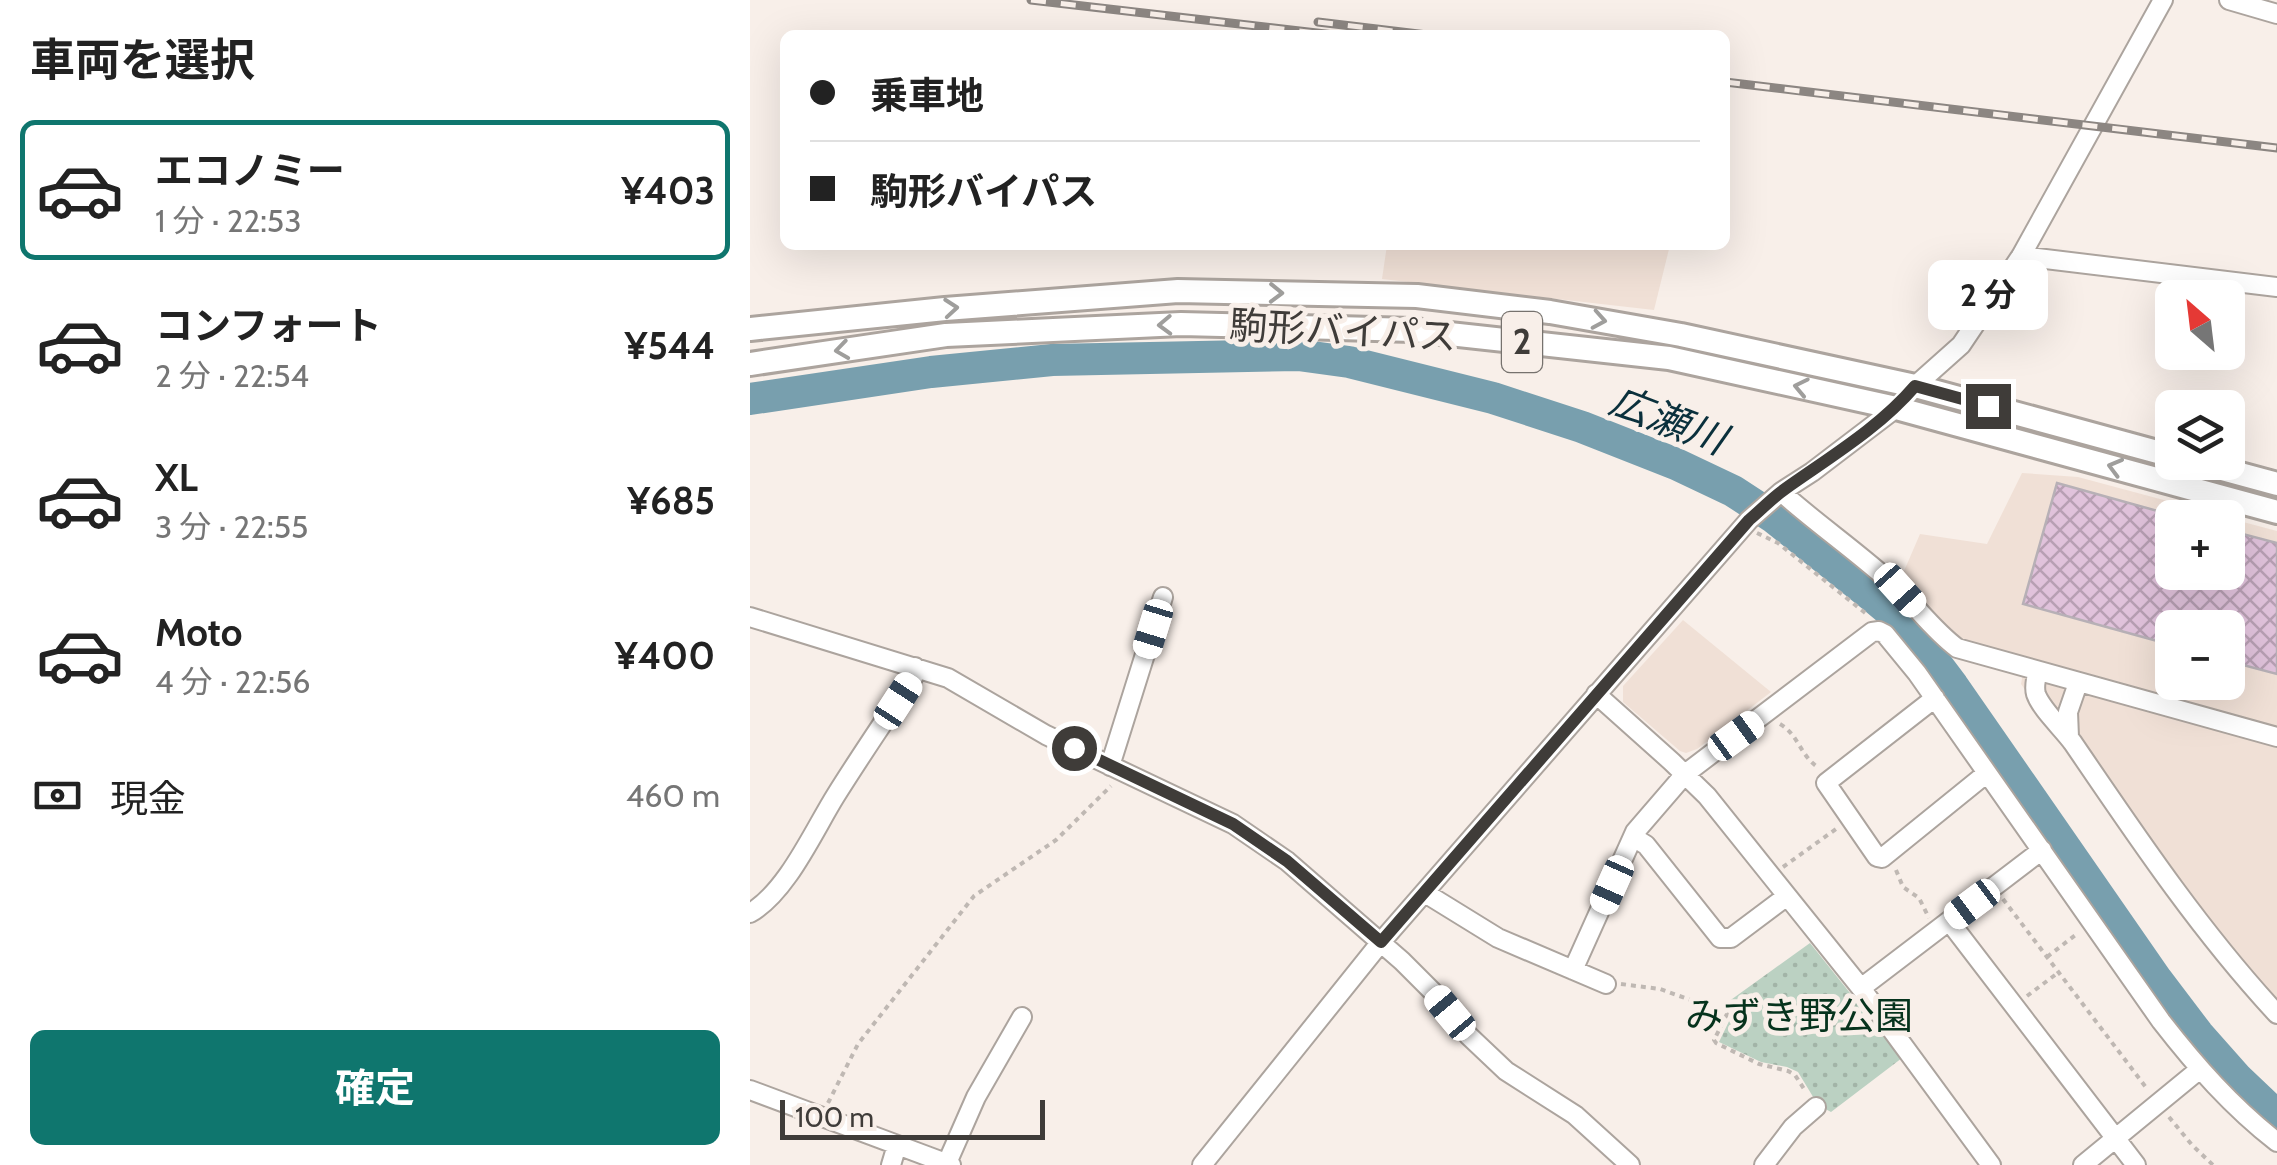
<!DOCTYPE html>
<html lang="ja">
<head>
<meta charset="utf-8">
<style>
	body { margin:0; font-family:Cabin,"Noto Sans JP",sans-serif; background:#f2f2f2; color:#222; height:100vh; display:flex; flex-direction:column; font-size:38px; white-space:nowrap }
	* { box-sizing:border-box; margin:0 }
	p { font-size:32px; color:#767676 }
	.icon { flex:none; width:55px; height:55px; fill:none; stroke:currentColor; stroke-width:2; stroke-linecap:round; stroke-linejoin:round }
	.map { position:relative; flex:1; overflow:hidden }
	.sheet { display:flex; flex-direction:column; background:#fff; width:750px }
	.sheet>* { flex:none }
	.top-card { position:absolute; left:30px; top:30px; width:950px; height:220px; border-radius:15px; box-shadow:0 10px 40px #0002; display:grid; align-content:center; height:220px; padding:0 30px; background:#fff }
	.needle { width:65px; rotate:332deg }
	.tools { position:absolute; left:1405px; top:280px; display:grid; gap:20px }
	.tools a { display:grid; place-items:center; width:90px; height:90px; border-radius:15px; background:#fff; box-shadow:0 10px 40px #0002; font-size:50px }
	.scale { position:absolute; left:30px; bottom:25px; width:265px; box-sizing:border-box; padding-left:10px; border:5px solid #3f3c39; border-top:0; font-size:28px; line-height:35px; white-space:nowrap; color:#3f3c39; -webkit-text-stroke:8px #f8efe9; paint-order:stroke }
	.end { position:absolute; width:45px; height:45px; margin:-22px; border:12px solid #3f3c39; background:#fff; box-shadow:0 0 0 5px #fff }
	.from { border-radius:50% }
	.bubble { position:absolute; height:70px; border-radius:15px; background:#fff; box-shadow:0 10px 40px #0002; font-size:32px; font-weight:700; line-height:70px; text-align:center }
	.car { position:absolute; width:30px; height:60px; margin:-30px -15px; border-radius:12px; box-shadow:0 0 8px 2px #0007; background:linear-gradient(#fff 24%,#345 0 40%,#fff 0 76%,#345 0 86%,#fff 0) }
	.top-card b { display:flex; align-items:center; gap:35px; height:95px; font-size:38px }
	.top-card b+b { border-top:2px solid #e0e0e0 }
	.top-card i { width:25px; height:25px; background:#222 }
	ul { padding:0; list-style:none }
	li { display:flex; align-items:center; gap:30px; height:140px; margin:0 20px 15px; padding:0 10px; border:5px solid transparent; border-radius:15px }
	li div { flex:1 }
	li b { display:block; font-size:38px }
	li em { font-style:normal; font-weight:700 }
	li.on { border-color:#0f766e }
	li>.icon { width:90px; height:90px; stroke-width:1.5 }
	h2 { padding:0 30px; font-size:45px; line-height:120px }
	.pay { display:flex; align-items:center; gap:25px; height:110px; padding:0 30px; font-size:38px }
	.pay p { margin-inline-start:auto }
	.cta { display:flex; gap:20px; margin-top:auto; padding:20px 30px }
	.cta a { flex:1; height:115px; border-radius:15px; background:#0f766e; color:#fff; font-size:40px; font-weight:700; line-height:115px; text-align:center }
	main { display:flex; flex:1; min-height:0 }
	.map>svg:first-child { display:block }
	.built { fill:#f0e0d6; fill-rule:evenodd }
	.grass { fill:url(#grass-dots) }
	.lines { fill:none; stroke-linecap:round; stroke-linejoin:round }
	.river { stroke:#789fae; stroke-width:32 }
	.building { fill:url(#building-cross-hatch); stroke:#b7b0b6; stroke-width:2.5 }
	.minor-casing { stroke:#aca49e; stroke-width:22 }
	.major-casing { stroke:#aca49e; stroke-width:28 }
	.path { stroke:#bfb8b3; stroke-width:4; stroke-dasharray:5 5; stroke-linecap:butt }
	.minor { stroke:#fff; stroke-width:18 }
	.major { stroke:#fff; stroke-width:22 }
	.rail-casing { stroke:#8c8682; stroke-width:9 }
	.rail { stroke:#f8efe9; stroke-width:5; stroke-dasharray:15; stroke-linecap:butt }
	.oneway { stroke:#9f9e9c }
	.route { stroke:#3f3c39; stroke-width:12 }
	.labels { text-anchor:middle; stroke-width:10; stroke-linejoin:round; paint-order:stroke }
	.shield { fill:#f8efe9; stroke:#76726e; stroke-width:2.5 }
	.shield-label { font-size:35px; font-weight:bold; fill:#3f3c39 }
	.street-label { font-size:38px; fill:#3f3c39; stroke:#f8efe9 }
	.park-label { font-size:38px; fill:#06331d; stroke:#f8efe9 }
	.water-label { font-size:40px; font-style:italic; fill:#0a303c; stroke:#f8efe9 }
</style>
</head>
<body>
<main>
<section class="sheet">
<h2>車両を選択</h2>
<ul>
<li class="on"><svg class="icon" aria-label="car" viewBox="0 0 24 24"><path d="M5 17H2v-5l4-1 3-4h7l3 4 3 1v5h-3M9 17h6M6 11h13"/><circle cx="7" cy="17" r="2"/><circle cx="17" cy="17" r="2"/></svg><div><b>エコノミー</b><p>1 分 · 22:53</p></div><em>¥403</em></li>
<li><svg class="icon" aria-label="car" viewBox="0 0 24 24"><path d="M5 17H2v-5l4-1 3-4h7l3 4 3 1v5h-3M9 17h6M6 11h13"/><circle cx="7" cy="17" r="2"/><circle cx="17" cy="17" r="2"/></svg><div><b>コンフォート</b><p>2 分 · 22:54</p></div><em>¥544</em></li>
<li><svg class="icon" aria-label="car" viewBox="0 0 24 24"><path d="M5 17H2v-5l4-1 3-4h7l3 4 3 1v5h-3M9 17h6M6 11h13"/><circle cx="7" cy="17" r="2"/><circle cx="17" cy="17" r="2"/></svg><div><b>XL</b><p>3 分 · 22:55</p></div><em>¥685</em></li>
<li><svg class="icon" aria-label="car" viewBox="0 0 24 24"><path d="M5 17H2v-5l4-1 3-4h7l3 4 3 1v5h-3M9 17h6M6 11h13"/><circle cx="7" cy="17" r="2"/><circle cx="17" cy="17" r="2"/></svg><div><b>Moto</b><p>4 分 · 22:56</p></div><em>¥400</em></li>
</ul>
<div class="pay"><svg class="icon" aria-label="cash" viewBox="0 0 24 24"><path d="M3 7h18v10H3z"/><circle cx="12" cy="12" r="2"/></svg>現金<p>460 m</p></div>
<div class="cta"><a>確定</a></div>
</section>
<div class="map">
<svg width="1527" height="1165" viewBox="0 0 1527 1165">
	<defs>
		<pattern id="grass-dots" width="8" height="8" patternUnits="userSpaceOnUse" patternTransform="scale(2.5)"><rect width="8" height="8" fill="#bbd1c2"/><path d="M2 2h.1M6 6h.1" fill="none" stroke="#a2b4a7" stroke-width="1.8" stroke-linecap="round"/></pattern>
		<pattern id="building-cross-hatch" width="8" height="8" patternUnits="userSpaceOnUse" patternTransform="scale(2.5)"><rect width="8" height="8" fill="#e0c2db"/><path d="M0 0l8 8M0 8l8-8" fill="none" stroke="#b79fb3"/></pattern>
	</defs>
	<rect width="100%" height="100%" fill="#f8efe9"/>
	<path class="built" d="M637 245H920L904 310 632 279Z
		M1272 473 1328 477 1477 517 1422 518V572H1478V518L1527 531V1021L1422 899 1271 684 1276 657 1207 638 1151 578 1170 534 1237 544ZM1422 628H1478V682H1422Z
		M933 620 1021 692 947 749 936 753 930 751 873 702V686Z"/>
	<path class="grass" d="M1060 943 1152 1058 1081 1112 1068 1105 1048 1072 1037 1067 1011 1062 969 1042 983 1013 971 1007Z"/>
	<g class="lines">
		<path class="river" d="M0 399 181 372 302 360 548 355 599 362 743 398 832 427 926 464 983 491 1023 517 1122 596 1147 617 1166 637 1203 686 1407 980 1448 1034 1487 1078 1527 1116"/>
	</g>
	<path class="building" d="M1307 483 1422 515V572H1478V530L1527 543V674L1478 661V628H1422V645L1273 604Z"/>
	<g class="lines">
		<defs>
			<path id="minor" d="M1479 0 1527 14
				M1271 256 1527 287
				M1031 492C1068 525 1109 553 1146 587 1167 607 1183 630 1207 648L1527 737
				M0 617 198 678 296 735 483 824 537 861 652 961 682 991 719 1036 756 1071 825 1115 880 1165
				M1288 671C1286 678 1284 687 1286 694 1291 709 1313 729 1323 743 1387 837 1450 931 1527 1014
				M846 694 922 762 957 796 1111 988 1241 1165
				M1185 698 1076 783 1127 857 1132 858 1237 773
				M1319 737 1318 712 1328 683
				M360 766 413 597
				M883 837 896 845 970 938H981L1037 896
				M675 893 748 938 856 984
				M0 913C37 892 64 830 86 795 111 755 137 717 163 678L165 667
				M1199 921 1386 1165
				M823 970 885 832 935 774 1122 632 1129 631 1135 634 1167 673 1411 1021C1446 1066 1482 1107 1527 1142
				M1111 988 1292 850
				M0 1090 201 1165
				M197 1163 226 1097 272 1017
				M141 1165 147 1145
				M452 1165 631 942 999 520 1031 492 1062 472 1146 408 1165 386 1211 345 1271 256 1413 0
				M1014 1165 1043 1127 1066 1107
				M1333 1165 1450 1069"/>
			<path id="major" d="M0 329 195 309 428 291 667 296 800 312 931 335 1165 386 1422 456
				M0 364 196 335 431 324 663 330 919 358 1146 408 1527 512
				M1446 462 1527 484"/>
		</defs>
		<use href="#minor" class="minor-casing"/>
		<use href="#major" class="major-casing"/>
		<path class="path" d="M1007 533 1028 543 1119 616
			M1030 724C1049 735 1050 756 1069 768
			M1033 867 1086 829
			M1146 870 1153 887 1169 898 1179 918
			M1253 899 1398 1090
			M1297 957 1328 933
			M871 984 910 989 974 1012 977 1014 964 1040 966 1043 1009 1064 1038 1071 1045 1075 1056 1092
			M1277 996 1309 972
			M78 1103 108 1044 224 896 306 840 361 786
			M1419 1117 1442 1145 1463 1165"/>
		<use href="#minor" class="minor"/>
		<use href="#major" class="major"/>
		<defs>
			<path id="rail" d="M281 0 584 35
				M568 22 677 35
				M975 82 1527 148"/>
		</defs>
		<use href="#rail" class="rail-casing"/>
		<use href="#rail" class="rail"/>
	</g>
	<defs><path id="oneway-chevron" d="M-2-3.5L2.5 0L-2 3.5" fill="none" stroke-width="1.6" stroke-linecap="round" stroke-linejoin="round" transform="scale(2.5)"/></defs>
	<g class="oneway">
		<use href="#oneway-chevron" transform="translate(526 293) rotate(1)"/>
		<use href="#oneway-chevron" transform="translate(201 308) rotate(-5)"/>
		<use href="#oneway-chevron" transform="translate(849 320) rotate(10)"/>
		<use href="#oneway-chevron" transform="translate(415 325) rotate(178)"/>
		<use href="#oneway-chevron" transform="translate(92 350) rotate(172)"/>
		<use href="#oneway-chevron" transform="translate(1051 387) rotate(-168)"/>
		<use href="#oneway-chevron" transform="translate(1365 467) rotate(-165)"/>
	</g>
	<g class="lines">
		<path class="route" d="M324 748 483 824 537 861 631 942 999 520C1011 510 1022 498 1035 489 1080 457 1129 428 1165 386L1238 406"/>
	</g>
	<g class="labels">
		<rect class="shield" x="752" y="312" width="40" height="60" rx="8"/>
		<g class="shield-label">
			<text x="772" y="354">2</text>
		</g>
		<g class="street-label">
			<text transform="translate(593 331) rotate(3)" y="13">駒形バイパス</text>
		</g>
		<g class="park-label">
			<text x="1049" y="1029">みずき野公園</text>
		</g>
		<g class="water-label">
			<text transform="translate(918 420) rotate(21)" y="14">広瀬川</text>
		</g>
	</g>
</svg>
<div class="tools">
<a><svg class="needle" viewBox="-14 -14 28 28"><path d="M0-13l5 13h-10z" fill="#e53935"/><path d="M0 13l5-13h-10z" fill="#767676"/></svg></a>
<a><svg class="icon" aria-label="layers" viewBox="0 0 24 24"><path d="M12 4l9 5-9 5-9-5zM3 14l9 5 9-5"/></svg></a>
<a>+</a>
<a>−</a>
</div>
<div class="scale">100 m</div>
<i class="end from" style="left:324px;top:748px"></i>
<i class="end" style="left:1238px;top:406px"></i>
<div class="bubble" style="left:1178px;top:260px;width:120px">2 分</div>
<i class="car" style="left:1150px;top:590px;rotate:138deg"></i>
<i class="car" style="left:403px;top:629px;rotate:197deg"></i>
<i class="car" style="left:148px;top:701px;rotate:33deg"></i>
<i class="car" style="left:986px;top:736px;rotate:54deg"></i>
<i class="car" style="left:862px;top:885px;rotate:204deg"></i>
<i class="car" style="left:1222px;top:904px;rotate:233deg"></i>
<i class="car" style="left:700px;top:1013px;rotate:320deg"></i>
<div class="top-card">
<b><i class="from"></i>乗車地</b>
<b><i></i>駒形バイパス</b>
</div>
</div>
</main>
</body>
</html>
